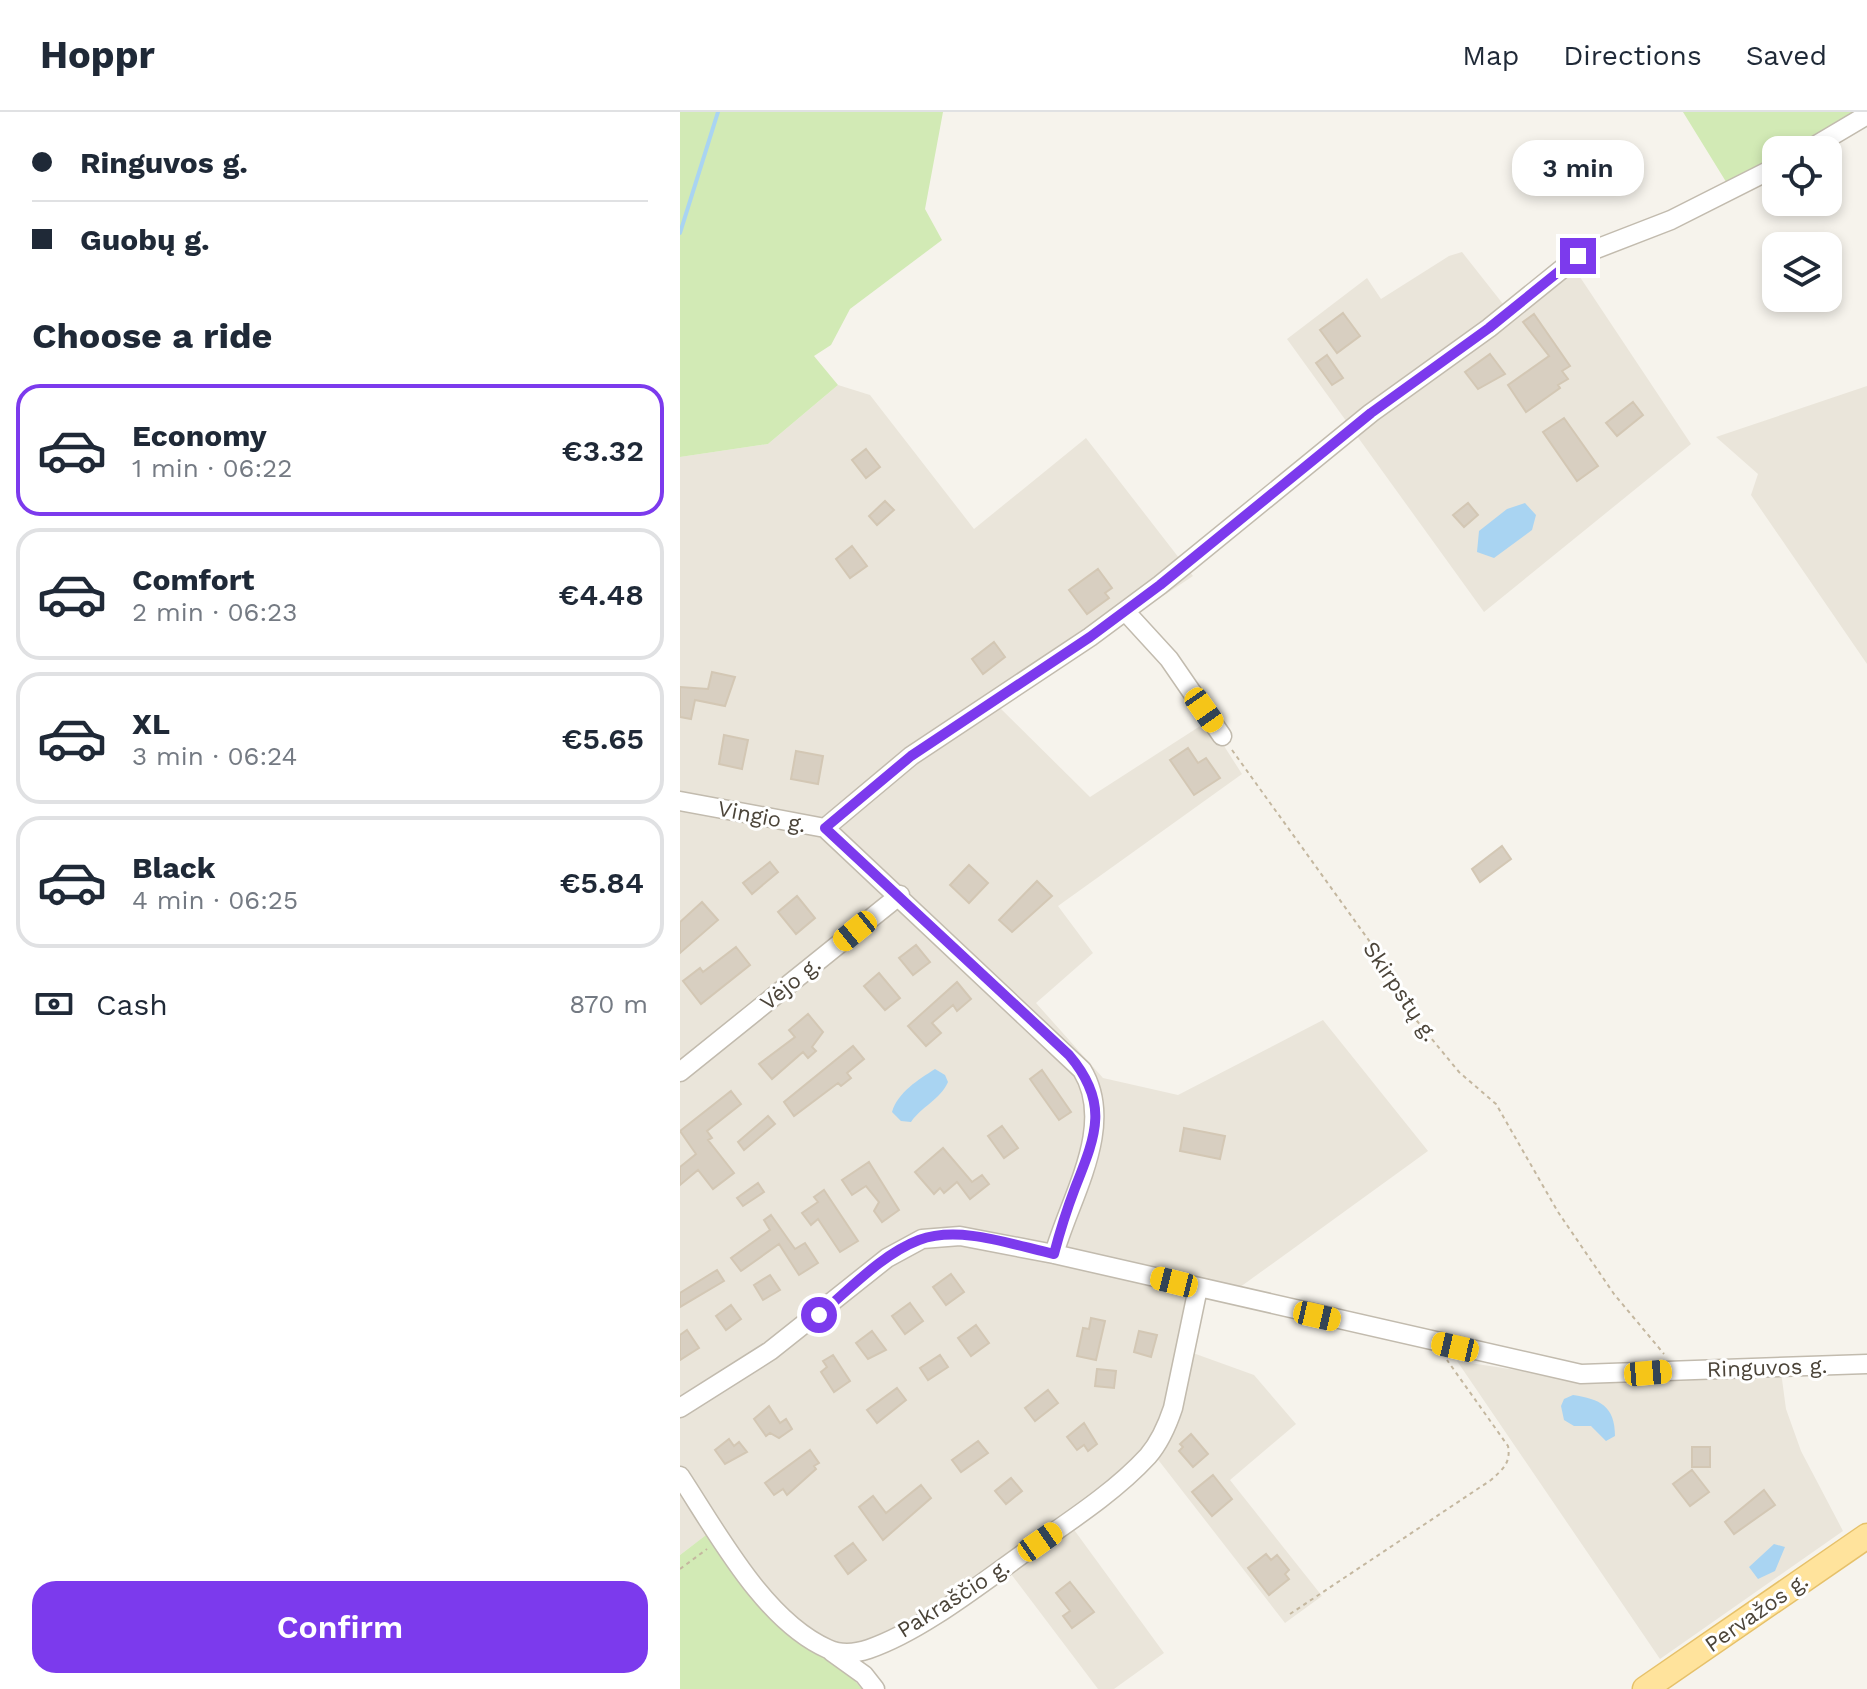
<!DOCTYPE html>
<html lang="en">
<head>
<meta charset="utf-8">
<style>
	body { margin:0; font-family:"Work Sans",sans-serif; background:#f2f2f3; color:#1f2937; height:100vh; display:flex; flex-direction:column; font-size:30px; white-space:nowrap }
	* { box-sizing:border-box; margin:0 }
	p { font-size:26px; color:#747a83 }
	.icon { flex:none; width:44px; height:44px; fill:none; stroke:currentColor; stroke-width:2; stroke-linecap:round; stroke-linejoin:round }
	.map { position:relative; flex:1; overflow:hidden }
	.sheet { display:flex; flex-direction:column; background:#fff; width:680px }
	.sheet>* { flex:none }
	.guide { display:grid; align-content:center; height:176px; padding:0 32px; background:#fff }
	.buttons { position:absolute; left:1082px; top:24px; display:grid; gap:16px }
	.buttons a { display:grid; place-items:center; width:80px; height:80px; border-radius:16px; background:#fff; box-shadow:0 4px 12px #0003; font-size:40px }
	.end { position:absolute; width:36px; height:36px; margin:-18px; border:10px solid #7c3aed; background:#fff; box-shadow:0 0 0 4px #fff }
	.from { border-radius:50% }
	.bubble { position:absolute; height:56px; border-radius:24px; background:#fff; box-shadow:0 4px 12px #0003; font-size:26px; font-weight:600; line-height:56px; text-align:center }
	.car { position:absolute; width:24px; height:48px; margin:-24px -12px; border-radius:10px; box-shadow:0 0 6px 2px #0007; background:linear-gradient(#f5c518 24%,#345 0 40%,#f5c518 0 76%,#345 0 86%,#f5c518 0) }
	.guide b { display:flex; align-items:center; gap:28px; height:76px; font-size:30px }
	.guide b+b { border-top:2px solid #e0e1e3 }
	.guide i { width:20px; height:20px; background:#1f2937 }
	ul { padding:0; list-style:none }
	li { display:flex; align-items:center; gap:24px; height:132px; margin:0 16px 12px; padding:0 16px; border:4px solid #e0e1e3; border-radius:24px }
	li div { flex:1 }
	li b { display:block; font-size:30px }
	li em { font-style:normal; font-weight:600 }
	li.selected { border-color:#7c3aed }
	li>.icon { width:72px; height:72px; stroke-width:1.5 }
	h2 { padding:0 32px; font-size:36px; line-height:96px }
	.pay { display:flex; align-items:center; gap:20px; height:88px; padding:0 32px; font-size:30px }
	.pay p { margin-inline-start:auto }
	.cta { display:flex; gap:16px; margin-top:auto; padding:16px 32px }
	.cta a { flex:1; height:92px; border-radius:24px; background:#7c3aed; color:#fff; font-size:32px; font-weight:600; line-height:92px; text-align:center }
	header { display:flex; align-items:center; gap:48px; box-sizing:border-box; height:112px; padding:0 40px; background:#fff; border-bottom:2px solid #e0e1e3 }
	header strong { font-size:38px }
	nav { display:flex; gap:44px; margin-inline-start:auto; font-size:28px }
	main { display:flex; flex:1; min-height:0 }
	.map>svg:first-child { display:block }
	.residential { fill:#eae5da }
	.green { fill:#d2eab5 }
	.water { fill:#a9d4f2 }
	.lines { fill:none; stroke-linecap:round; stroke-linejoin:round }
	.stream { stroke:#a9d4f2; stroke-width:4 }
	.building { fill:#d8cfc1; stroke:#d3c7b4; stroke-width:2 }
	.minor-casing { stroke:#c2bbae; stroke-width:21 }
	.major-casing { stroke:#e6c16a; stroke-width:27 }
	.path { stroke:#c4b79f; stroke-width:2; stroke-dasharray:4 4; stroke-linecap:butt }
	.minor { stroke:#fff; stroke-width:18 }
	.major { stroke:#ffe39c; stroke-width:24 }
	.route { stroke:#7c3aed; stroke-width:10 }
	.labels { text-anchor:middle; stroke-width:6; stroke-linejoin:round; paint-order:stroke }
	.street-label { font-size:22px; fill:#4b4439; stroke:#fff }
</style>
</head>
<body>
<header>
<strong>Hoppr</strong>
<nav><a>Map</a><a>Directions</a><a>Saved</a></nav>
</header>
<main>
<section class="sheet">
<div class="guide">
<b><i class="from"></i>Ringuvos g.</b>
<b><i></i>Guobų g.</b>
</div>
<h2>Choose a ride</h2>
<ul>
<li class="selected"><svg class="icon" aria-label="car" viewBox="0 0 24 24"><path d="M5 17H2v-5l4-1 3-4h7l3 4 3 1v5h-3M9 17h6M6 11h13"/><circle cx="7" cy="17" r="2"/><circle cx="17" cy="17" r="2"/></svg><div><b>Economy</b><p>1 min · 06:22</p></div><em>€3.32</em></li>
<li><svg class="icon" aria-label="car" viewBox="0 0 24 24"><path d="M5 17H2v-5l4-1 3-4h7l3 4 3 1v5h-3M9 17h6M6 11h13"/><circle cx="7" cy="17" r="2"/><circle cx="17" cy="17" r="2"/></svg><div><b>Comfort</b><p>2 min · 06:23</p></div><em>€4.48</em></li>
<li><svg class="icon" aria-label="car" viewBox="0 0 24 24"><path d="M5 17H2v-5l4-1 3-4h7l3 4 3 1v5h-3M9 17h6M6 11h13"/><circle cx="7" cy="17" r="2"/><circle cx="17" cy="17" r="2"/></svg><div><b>XL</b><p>3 min · 06:24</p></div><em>€5.65</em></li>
<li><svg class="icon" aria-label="car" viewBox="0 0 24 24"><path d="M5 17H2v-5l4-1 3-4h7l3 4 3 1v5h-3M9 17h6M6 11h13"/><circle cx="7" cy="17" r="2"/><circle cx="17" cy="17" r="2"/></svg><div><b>Black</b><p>4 min · 06:25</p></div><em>€5.84</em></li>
</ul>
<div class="pay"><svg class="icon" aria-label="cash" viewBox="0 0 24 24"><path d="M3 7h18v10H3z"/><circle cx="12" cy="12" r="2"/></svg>Cash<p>870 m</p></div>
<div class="cta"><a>Confirm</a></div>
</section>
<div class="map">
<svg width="1187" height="1577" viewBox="0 0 1187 1577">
	<rect width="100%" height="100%" fill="#f6f3ec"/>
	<path class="residential" d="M782 140 823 192 886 144 1011 332 804 500 607 227 687 166 701 187 769 144Z
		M158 273 190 283 294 417 406 326 513 464 318 594 410 685 528 609 562 662 378 794 413 841 356 891 423 966 498 983 643 908 748 1039 556 1178 529 1171 513 1241 574 1263 616 1312 550 1368 642 1484 605 1511 476 1345 392 1415 484 1541 434 1577H418L328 1458 167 1560 29 1421 0 1443V345L88 332Z
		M1187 274V552L1071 383 1078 362 1036 325Z
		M777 1249 922 1271 1101 1260 1106 1297 1121 1339 1163 1419 980 1547Z"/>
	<path class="green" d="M0 0H263L245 97 262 128 170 197 151 233 134 244 158 273 88 332 0 345Z
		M1003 0H1176L1117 38H1096V50L1048 73Z
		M30 1420 167 1560 182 1577H0V1443Z"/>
	<path class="water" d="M845 391 856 403 852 418 814 446 797 440 799 419 827 397Z
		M255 957 265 963 268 970C260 988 242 994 231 1010L221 1009 212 1000C218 980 238 968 255 957Z
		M893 1283C920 1287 935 1294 935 1324L926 1329 911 1314H894L884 1308 881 1294 884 1287Z
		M1094 1432 1105 1435 1095 1459 1078 1467 1069 1455Z"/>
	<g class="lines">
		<path class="stream" d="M0 121 38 0"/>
	</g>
	<path class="building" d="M663 201 680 224 657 241 640 218Z
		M854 202 890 254 882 259 888 267 878 273 880 276 846 300 828 273 869 244 843 210Z
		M810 242 825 262 798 277 785 260Z
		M647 243 663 266 652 273 636 251Z
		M953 290 963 303 937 324 926 311Z
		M884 306 918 354 897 369 863 320Z
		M186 337 200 355 186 366 172 348Z
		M205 389 214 398 197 413 189 404Z
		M788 391 798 403 784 415 773 403Z
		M172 434 187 454 170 466 156 447Z
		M418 457 432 476 425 481 429 486 407 502 389 478Z
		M314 530 325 545 303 562 292 547Z
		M32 560 55 565 45 594 15 588 11 607 0 605V575L28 577Z
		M44 623 68 628 62 657 39 652Z
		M508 636 518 651 526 646 540 666 514 683 490 648Z
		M116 639 143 644 138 672 111 667Z
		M822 734 831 747 800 770 792 757Z
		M90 750 98 760 72 782 63 771Z
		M289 753 308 771 289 791 270 773Z
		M357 769 372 784 332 820 319 808Z
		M117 784 135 806 116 822 98 800Z
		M22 790 38 808 0 841V810Z
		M236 833 250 850 233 863 219 846Z
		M56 835 70 853 21 892 3 869 20 856 23 860Z
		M199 861 220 886 205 898 184 874Z
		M277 870 291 887 277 899 273 893 252 911 261 921 246 934 228 914Z
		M128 902 143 920 132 935 136 939 128 946 123 940 92 967 79 952 115 925 109 918Z
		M173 934 184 947 167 961 171 966 161 974 158 971 114 1004 104 990Z
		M362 958 391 1000 379 1008 350 967Z
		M51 979 61 992 27 1019 32 1026 28 1028 54 1061 33 1077 18 1058 0 1073V1055L16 1042 0 1019Z
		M88 1004 95 1012 64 1038 58 1030Z
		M322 1014 338 1036 324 1046 308 1024Z
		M504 1016 545 1024 540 1047 500 1039Z
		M263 1036 292 1070 302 1063 309 1072 290 1087 277 1070 264 1081 260 1076 254 1082 235 1060Z
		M189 1050 219 1098 202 1110 194 1099 199 1090 186 1074 172 1083 162 1068Z
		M78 1071 84 1080 63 1094 57 1086Z
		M144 1078 178 1129 160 1140 138 1107 131 1113 122 1101 138 1090 134 1085Z
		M91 1103 115 1137 125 1131 138 1151 119 1163 99 1132 61 1159 51 1146 90 1118 84 1108Z
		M37 1158 44 1169 0 1195V1181Z
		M271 1162 284 1180 266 1193 253 1175Z
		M90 1163 100 1178 83 1188 74 1173Z
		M230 1191 243 1209 225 1222 212 1204Z
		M51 1193 61 1207 46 1218 36 1204Z
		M411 1206 425 1209 416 1248 397 1244 403 1216 409 1217Z
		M296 1213 309 1231 291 1244 278 1226Z
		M7 1218 19 1236 0 1248V1223Z
		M192 1219 206 1238 188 1247 176 1231Z
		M459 1219 477 1223 471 1245 454 1240Z
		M153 1243 170 1269 154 1280 141 1260 147 1255 143 1249Z
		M260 1243 268 1255 248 1268 240 1256Z
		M417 1257 436 1259 434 1276 415 1274Z
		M217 1276 226 1288 197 1311 187 1298Z
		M368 1278 378 1291 355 1309 345 1296Z
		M89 1294 100 1311 106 1307 112 1317 99 1326 90 1321 86 1324 74 1307Z
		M404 1311 417 1332 408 1339 404 1333 397 1338 387 1325Z
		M511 1322 528 1342 513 1355 499 1339 503 1335 500 1332Z
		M49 1327 54 1334 59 1330 67 1340 45 1352 35 1338Z
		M298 1329 308 1341 281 1360 272 1348Z
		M1012 1335H1030V1355H1012Z
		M130 1338 139 1351 134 1354 136 1357 107 1383 103 1377 94 1383 85 1371Z
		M1012 1358 1029 1380 1010 1394 993 1372Z
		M533 1363 552 1387 532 1404 512 1380Z
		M331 1366 342 1379 326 1392 315 1379Z
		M241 1373 251 1386 203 1428 179 1395 193 1384 206 1401Z
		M1084 1378 1095 1393 1054 1422 1045 1410Z
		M173 1431 186 1448 168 1462 155 1444Z
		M586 1442 591 1448 597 1443 609 1458 605 1462 609 1467 589 1483 568 1456Z
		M390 1470 414 1500 392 1516 383 1504 390 1499 376 1481Z"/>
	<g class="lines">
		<defs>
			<path id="minor" d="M1128 38 1187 3
				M445 499 489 547 542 624
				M0 689 145 716 402 958C436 1014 391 1083 374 1142
				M145 716 231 644 410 525 480 473 691 301 809 216 898 144 991 108 1096 55
				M0 960 220 783
				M0 1296 90 1239 207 1146 242 1127 280 1124 374 1142 901 1262 1187 1252
				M0 1364C37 1420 84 1509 148 1537 161 1543 177 1541 189 1537 241 1519 299 1473 344 1441 385 1412 433 1382 468 1344 480 1330 487 1314 493 1296L518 1176
				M152 1540 184 1563 195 1577"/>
			<path id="major" d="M965 1577 1187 1424"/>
		</defs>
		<use href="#minor" class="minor-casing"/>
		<use href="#major" class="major-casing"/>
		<path class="path" d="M552 638 708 855 737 909 779 960 816 992 878 1100 934 1182 984 1242
			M0 1457 27 1437
			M610 1502 811 1368C823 1357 831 1351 828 1334L767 1248"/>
		<use href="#minor" class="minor"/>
		<use href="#major" class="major"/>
	</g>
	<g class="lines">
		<path class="route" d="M139 1203C169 1178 202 1142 239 1128 280 1113 333 1133 374 1142 380 1119 387 1097 395 1076 416 1023 430 991 389 943L145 716 231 644 410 525 480 473 691 301 809 216 898 144"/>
	</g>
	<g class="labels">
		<g class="street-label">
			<text transform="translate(82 704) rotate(11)" y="8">Vingio g.</text>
			<text transform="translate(110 871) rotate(-39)" y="8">Vėjo g.</text>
			<text transform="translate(721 879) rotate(56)" y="8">Skirpstų g.</text>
			<text transform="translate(1087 1255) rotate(-2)" y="8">Ringuvos g.</text>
			<text transform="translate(273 1486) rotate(-32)" y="8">Pakraščio g.</text>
			<text transform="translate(1076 1500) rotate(-35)" y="8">Pervažos g.</text>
		</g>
	</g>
</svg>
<div class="buttons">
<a><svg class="icon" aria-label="locate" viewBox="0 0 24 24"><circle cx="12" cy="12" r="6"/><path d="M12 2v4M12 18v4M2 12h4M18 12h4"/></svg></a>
<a><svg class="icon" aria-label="layers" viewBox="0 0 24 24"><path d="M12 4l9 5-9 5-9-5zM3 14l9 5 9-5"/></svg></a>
</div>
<i class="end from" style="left:139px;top:1203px"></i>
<i class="end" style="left:898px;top:144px"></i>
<div class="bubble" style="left:832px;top:28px;width:132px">3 min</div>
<i class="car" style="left:524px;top:598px;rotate:145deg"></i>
<i class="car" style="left:175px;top:819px;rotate:231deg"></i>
<i class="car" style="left:494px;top:1170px;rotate:284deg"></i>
<i class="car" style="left:637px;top:1204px;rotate:103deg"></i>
<i class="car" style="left:775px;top:1235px;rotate:283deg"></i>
<i class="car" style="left:968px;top:1261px;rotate:85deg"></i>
<i class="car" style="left:360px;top:1430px;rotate:55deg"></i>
</div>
</main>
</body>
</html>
